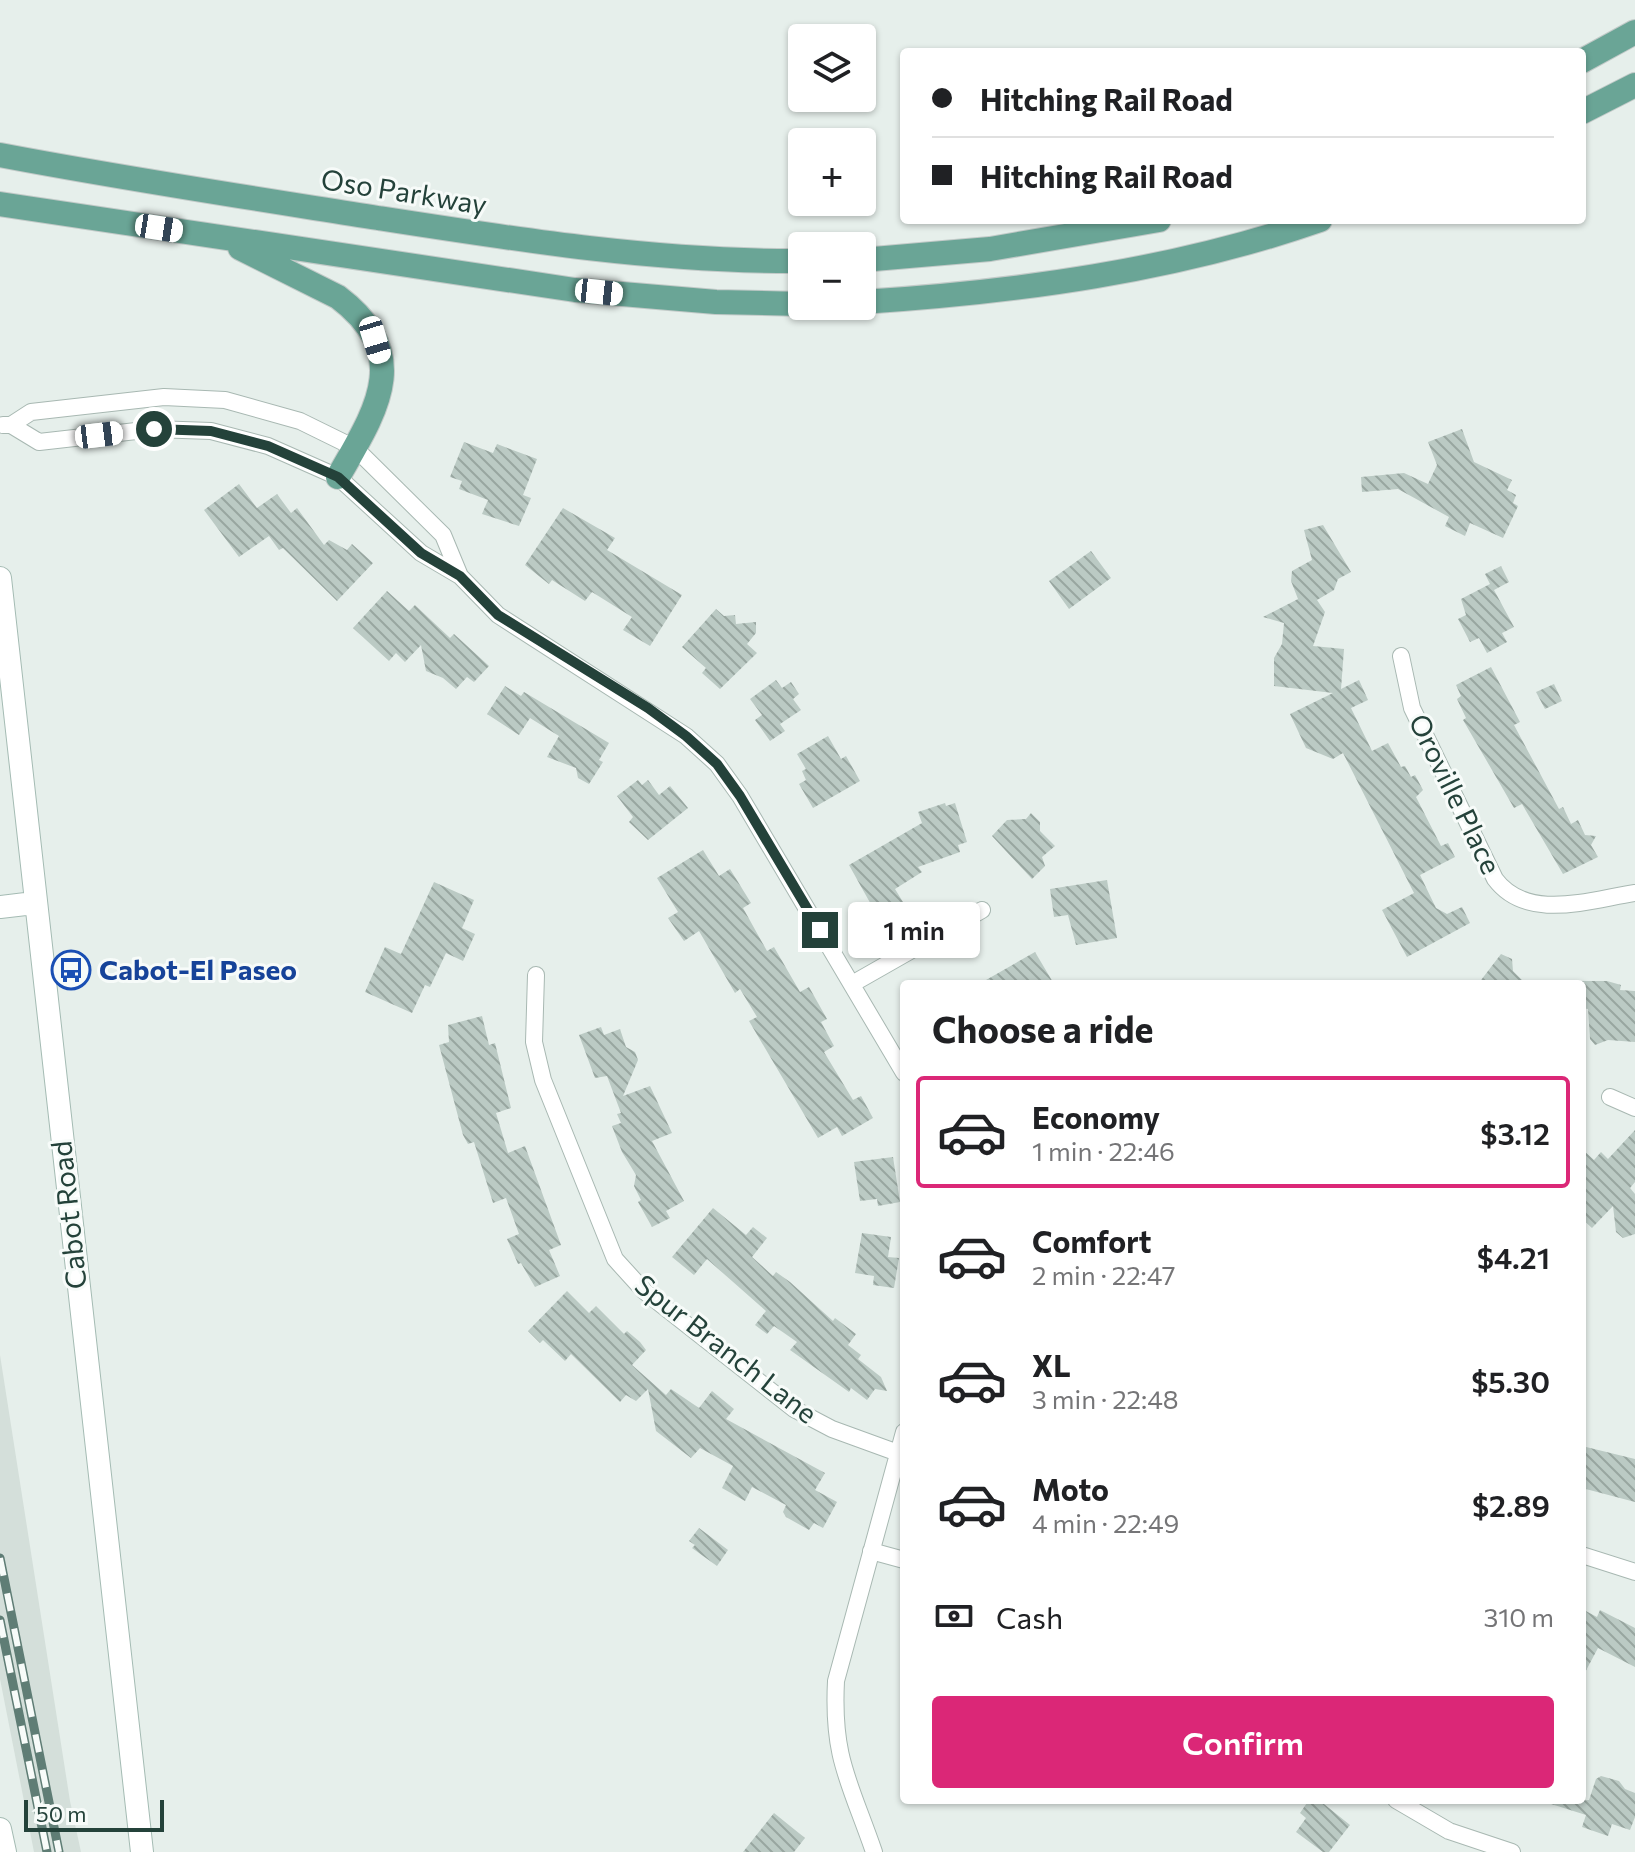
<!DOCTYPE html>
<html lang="en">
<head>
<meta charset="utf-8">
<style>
	body { margin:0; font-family:Commissioner,sans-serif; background:#f6f6f6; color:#202124; height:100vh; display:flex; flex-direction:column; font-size:30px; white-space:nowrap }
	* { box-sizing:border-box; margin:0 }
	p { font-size:26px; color:#757577 }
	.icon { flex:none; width:44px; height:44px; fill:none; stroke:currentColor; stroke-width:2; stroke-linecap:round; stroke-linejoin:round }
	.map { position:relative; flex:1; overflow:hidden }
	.side { position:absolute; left:900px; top:980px; width:686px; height:824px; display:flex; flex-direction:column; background:#fff; border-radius:8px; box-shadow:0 2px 6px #0004 }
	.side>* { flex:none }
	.banner { position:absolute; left:900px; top:48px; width:686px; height:176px; border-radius:8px; box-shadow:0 2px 6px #0004; display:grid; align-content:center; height:176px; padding:0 32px; background:#fff }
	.fabs { position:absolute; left:788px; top:24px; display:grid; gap:16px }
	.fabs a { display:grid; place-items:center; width:88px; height:88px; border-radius:8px; background:#fff; box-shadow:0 2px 6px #0004; font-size:40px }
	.scale { position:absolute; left:24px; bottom:20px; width:140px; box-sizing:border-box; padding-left:8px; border:4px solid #24423a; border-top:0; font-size:22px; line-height:28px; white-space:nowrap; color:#24423a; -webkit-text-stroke:6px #f7fbf9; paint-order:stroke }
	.end { position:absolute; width:36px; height:36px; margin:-18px; border:10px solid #24423a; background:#fff; box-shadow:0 0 0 4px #fff }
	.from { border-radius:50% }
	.bubble { position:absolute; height:56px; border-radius:8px; background:#fff; box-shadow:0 2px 6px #0004; font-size:26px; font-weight:600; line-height:56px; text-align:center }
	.car { position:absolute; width:24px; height:48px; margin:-24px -12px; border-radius:10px; box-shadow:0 0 6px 2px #0007; background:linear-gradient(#fff 24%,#345 0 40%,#fff 0 76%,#345 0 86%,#fff 0) }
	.banner b { display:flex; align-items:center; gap:28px; height:76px; font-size:30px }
	.banner b+b { border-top:2px solid #e0e0e0 }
	.banner i { width:20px; height:20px; background:#202124 }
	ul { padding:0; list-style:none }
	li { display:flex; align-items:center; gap:24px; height:112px; margin:0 16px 12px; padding:0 16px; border:4px solid transparent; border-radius:8px }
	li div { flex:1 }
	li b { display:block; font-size:30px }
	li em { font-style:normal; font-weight:600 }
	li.current { border-color:#db2777 }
	li>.icon { width:72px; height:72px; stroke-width:1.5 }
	h2 { padding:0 32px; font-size:36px; line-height:96px }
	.pay { display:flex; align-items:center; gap:20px; height:88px; padding:0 32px; font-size:30px }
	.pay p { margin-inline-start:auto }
	.action { display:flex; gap:16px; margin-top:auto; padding:16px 32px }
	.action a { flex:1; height:92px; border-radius:8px; background:#db2777; color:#fff; font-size:32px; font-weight:600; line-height:92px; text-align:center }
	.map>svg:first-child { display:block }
	.built { fill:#d4dfda }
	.building { fill:url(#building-back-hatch) }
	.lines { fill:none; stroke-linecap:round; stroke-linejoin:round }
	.street-casing { stroke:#a8b8b2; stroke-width:18 }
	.secondary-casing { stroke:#a4bbb3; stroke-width:24 }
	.primary-casing { stroke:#c2cac8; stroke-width:26 }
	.street { stroke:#fff; stroke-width:16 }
	.secondary { stroke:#fff; stroke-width:22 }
	.primary { stroke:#6aa596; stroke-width:24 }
	.rail-casing { stroke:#5f7d75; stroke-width:9 }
	.rail { stroke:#f7fbf9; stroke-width:6; stroke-dasharray:18; stroke-linecap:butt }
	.route { stroke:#24423a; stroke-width:10 }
	.labels { text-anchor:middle; stroke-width:6; stroke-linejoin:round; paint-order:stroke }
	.street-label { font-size:28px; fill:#24423a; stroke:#f7fbf9 }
	.transit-label { font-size:28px; font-weight:bold; fill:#164399; stroke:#f7fbf9; text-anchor:start }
</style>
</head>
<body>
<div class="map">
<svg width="1635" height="1852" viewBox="0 0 1635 1852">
	<defs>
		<pattern id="building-back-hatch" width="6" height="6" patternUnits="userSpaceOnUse" patternTransform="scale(2)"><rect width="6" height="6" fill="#bbcac4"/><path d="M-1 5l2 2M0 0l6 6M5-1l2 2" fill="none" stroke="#98a6a0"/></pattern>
	</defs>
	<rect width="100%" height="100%" fill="#e6efeb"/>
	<path class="built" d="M0 1355 70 1801 81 1852H34L0 1679Z"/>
	<path class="building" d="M1462 429 1474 462 1512 480 1507 490 1516 495 1513 503 1518 506 1503 538 1470 523 1465 536 1445 526 1449 517 1398 489 1362 492 1361 477 1404 473 1428 484 1437 465 1428 442Z
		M464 442 493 453 497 444 537 459 523 495 531 498 519 526 482 514 488 500 459 489 462 481 450 477Z
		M239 484 257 508 277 494 291 513 297 508 324 545 329 540 347 550 352 544 373 563 337 601 283 548 279 550 269 536 239 557 204 510Z
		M563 508 615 538 607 550 682 595 650 646 623 630 632 617 592 592 585 601 552 580 549 584 525 565Z
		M1323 525 1351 572 1338 579 1334 590 1317 600 1325 612 1313 646 1344 649 1341 689 1359 680 1368 700 1351 708 1372 751 1388 743 1401 767 1405 766 1411 777 1415 775 1423 790 1416 797 1441 846 1448 843 1455 857 1420 875 1436 908 1447 914 1462 907 1470 923 1407 957 1382 910 1414 893 1343 753 1333 759 1306 748 1290 714 1333 693 1274 686V658L1282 644 1284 623 1263 617 1298 599 1291 581 1292 571 1312 560 1304 530Z
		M1091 551 1111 578 1069 609 1049 581Z
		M1501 566 1509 582 1494 590 1514 627 1502 633 1507 642 1487 653 1479 638 1470 642 1458 619 1466 615 1461 599 1490 584 1485 574Z
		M387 591 409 611 415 605 450 638 454 634 489 666 474 682 467 677 456 689 443 678 426 671 421 645 405 662 396 653 389 661 353 628Z
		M716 609 724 616 735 615 736 624 756 622V633L747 644 757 653 720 689 702 673 706 668 682 647Z
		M1491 667 1520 722 1514 725 1559 809 1563 807 1571 824 1578 820 1585 835 1596 836 1591 845 1598 857 1563 874 1522 804 1514 808 1463 720 1466 718 1457 699 1461 696 1456 685Z
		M776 680 782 688 791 682 799 694 793 699 801 710 780 724 785 731 770 741 755 720 762 715 750 699Z
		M1554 684 1562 701 1545 709 1536 692Z
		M505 686 521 696 524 692 609 743 599 760 603 762 589 784 578 778 576 768 547 757 559 736 530 718 519 735 487 714Z
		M828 736 841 759 846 756 860 781 813 808 799 784 806 780 802 771 806 769 797 754Z
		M638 780 642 785 648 780 659 795 670 786 688 808 648 840 629 822 633 817 617 796Z
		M945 803 946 806 955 803 967 842 958 845 960 852 918 867 922 872 895 889 903 902 878 917 849 865 922 823 918 812Z
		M1031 813 1040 822V831L1055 846 1042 857 1045 866 1032 879 992 836 1007 820 1026 819Z
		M703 850 719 876 730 869 751 903 743 908 767 951 774 947 800 992 809 987 827 1019 821 1022 834 1046 824 1052 853 1100 861 1096 873 1118 842 1136 837 1127 818 1138 749 1021 757 1017 740 989 735 993 699 931 684 941 668 918 678 912 657 878Z
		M1107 880 1117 938 1076 945 1068 915 1054 917 1050 889Z
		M434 882 474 900 462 928 475 934 463 961 446 953 430 987 425 985 412 1013 365 992 385 947 401 954Z
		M1035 952 1054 984H979Z
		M1501 954 1512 959 1513 971 1526 984H1478Z
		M1582 981H1607L1621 985 1620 990 1635 991V1042L1608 1040 1595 1045 1590 1039 1588 1009 1582 1008Z
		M482 1016 489 1045 495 1043 511 1108 496 1113 508 1153 525 1146 561 1245 549 1250 560 1276 535 1287 521 1263 518 1264 507 1239 519 1234 506 1198 493 1203 474 1142 468 1144 463 1135 439 1045 449 1042 448 1025Z
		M601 1027 604 1035 620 1029 626 1047 635 1052 638 1060 623 1096 650 1086 672 1133 652 1141 684 1201 666 1211 670 1218 652 1227 638 1202 641 1200 634 1186 636 1175 622 1152 612 1126 621 1123 617 1114 621 1113 607 1076 595 1078 579 1035Z
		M1635 1130V1182L1630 1188 1635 1194V1234L1623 1238 1616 1232 1613 1206 1592 1228 1582 1219V1149L1594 1160 1601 1152 1608 1159Z
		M893 1157 900 1202 878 1206 877 1199 860 1201 854 1162Z
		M713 1208 746 1235 753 1227 767 1238 752 1257 773 1276 776 1272 790 1282 833 1321 835 1318 856 1334 848 1345 861 1355 858 1359 881 1377 887 1391 875 1389 867 1400 851 1388 849 1392 790 1350 797 1342 774 1326 767 1334 755 1325 766 1311 707 1259 694 1275 672 1257Z
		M862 1233 891 1237 888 1257 899 1258 894 1288 873 1285 874 1276 855 1273Z
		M567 1291 589 1313 596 1306 624 1334 627 1331 640 1342 646 1350 632 1365 666 1395 671 1389 699 1408 712 1391 734 1409 726 1419 825 1473 815 1490 837 1502 823 1528 814 1523 809 1530 786 1517 783 1512 786 1505 752 1487 745 1501 722 1488 733 1466 700 1448 691 1458 656 1431 648 1389 636 1401 626 1395 620 1402 571 1354 565 1361 543 1340 540 1343 528 1331Z
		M1582 1446 1635 1459V1502L1582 1488Z
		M699 1528 728 1550 717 1566 692 1548 695 1545 689 1541Z
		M1582 1609 1597 1617 1600 1610 1635 1628V1667L1598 1648 1582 1678Z
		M1601 1776 1619 1781 1625 1789 1635 1793V1817L1630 1830 1612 1824 1608 1836 1582 1827 1586 1815 1548 1803 1589 1800 1596 1779Z
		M1309 1800H1319L1350 1825 1329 1852H1323L1296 1832 1306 1818 1300 1813Z
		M774 1813 805 1838 794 1852H743Z"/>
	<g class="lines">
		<defs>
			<path id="street" d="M3 425H11L31 412 164 397 225 400 300 421 355 448 443 535 460 576
				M11 425 39 442 154 429 211 431 268 446 338 477 421 553 460 576 498 615 686 736 717 764 740 796 904 1073
				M1401 656 1412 708 1495 879C1527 922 1589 900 1635 893
				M536 975 534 1042 543 1080 615 1259 644 1291 794 1409 832 1429 898 1453
				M852 984 982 910
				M1610 1097 1635 1108
				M871 1551 904 1560
				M1582 1555 1635 1572
				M1396 1800 1449 1831 1512 1852
				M874 1852C850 1782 832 1759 836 1681L904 1432"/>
			<path id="secondary" d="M0 578 142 1852
				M0 907 34 903
				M0 1829 5 1852"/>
			<path id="primary" d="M1582 61 1635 32
				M1582 112 1635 85
				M0 155C126 179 252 198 378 218 519 240 659 262 802 261
				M0 204 575 290 716 302 802 304
				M240 248 338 297C415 355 375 412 338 477
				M862 260 990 249 1159 220
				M862 302C1017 292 1173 271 1320 220"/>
		</defs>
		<use href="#street" class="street-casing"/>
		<use href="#secondary" class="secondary-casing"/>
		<use href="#primary" class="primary-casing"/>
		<use href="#street" class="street"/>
		<use href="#secondary" class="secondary"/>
		<use href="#primary" class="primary"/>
		<defs>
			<path id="rail" d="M0 1558 59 1852
				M0 1620 47 1852"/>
		</defs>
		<use href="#rail" class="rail-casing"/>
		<use href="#rail" class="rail"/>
	</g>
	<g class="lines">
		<path class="route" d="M154 429 211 431 268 446 338 477 421 553 460 576 498 615 648 708 686 736 717 764 740 796 820 930"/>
	</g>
	<defs>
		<symbol id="bus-ring" viewBox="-11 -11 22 22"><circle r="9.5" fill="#f7fbf9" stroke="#1a4fb4" stroke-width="1.5"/><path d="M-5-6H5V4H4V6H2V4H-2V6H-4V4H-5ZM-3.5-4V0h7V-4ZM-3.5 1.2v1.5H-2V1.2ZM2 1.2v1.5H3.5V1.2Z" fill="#1a4fb4"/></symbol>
	</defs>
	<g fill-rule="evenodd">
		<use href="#bus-ring" x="49" y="948" width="44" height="44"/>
	</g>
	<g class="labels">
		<g class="street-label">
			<text transform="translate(404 192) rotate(9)" y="10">Oso Parkway</text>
			<text transform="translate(1455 794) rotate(64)" y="10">Oroville Place</text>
			<text transform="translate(69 1215) rotate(-96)" y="10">Cabot Road</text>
			<text transform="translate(726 1349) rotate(38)" y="10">Spur Branch Lane</text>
		</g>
		<g class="transit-label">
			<text x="99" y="980">Cabot-El Paseo</text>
		</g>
	</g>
</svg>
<div class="fabs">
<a><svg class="icon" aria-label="layers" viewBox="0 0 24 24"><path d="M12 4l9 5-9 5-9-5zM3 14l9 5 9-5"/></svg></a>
<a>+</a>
<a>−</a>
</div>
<div class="scale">50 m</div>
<i class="end from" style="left:154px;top:429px"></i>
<i class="end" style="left:820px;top:930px"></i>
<div class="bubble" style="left:848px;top:902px;width:132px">1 min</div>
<i class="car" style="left:159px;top:228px;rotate:99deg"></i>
<i class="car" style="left:599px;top:292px;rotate:96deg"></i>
<i class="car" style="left:375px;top:340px;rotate:163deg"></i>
<i class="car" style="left:99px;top:435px;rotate:83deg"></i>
<div class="banner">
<b><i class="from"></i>Hitching Rail Road</b>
<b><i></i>Hitching Rail Road</b>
</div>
<section class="side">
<h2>Choose a ride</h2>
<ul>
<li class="current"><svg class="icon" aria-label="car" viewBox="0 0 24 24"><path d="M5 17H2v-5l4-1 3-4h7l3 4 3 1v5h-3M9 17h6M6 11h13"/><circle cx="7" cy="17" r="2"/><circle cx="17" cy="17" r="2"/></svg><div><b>Economy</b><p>1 min · 22:46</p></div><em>$3.12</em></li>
<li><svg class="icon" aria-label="car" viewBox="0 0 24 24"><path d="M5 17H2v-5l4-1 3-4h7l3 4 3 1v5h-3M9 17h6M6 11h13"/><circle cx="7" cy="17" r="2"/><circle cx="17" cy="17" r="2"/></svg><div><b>Comfort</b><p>2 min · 22:47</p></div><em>$4.21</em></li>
<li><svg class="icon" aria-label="car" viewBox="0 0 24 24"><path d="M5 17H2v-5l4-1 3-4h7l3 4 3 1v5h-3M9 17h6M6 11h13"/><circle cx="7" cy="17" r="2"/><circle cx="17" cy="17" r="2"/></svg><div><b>XL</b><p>3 min · 22:48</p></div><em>$5.30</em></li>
<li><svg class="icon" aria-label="car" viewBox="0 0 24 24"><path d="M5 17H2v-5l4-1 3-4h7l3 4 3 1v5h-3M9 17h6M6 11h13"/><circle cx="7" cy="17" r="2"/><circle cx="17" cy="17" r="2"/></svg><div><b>Moto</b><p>4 min · 22:49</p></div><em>$2.89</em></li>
</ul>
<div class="pay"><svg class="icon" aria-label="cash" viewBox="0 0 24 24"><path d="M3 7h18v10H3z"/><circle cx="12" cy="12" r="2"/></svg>Cash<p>310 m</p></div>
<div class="action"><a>Confirm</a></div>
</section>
</div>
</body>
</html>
